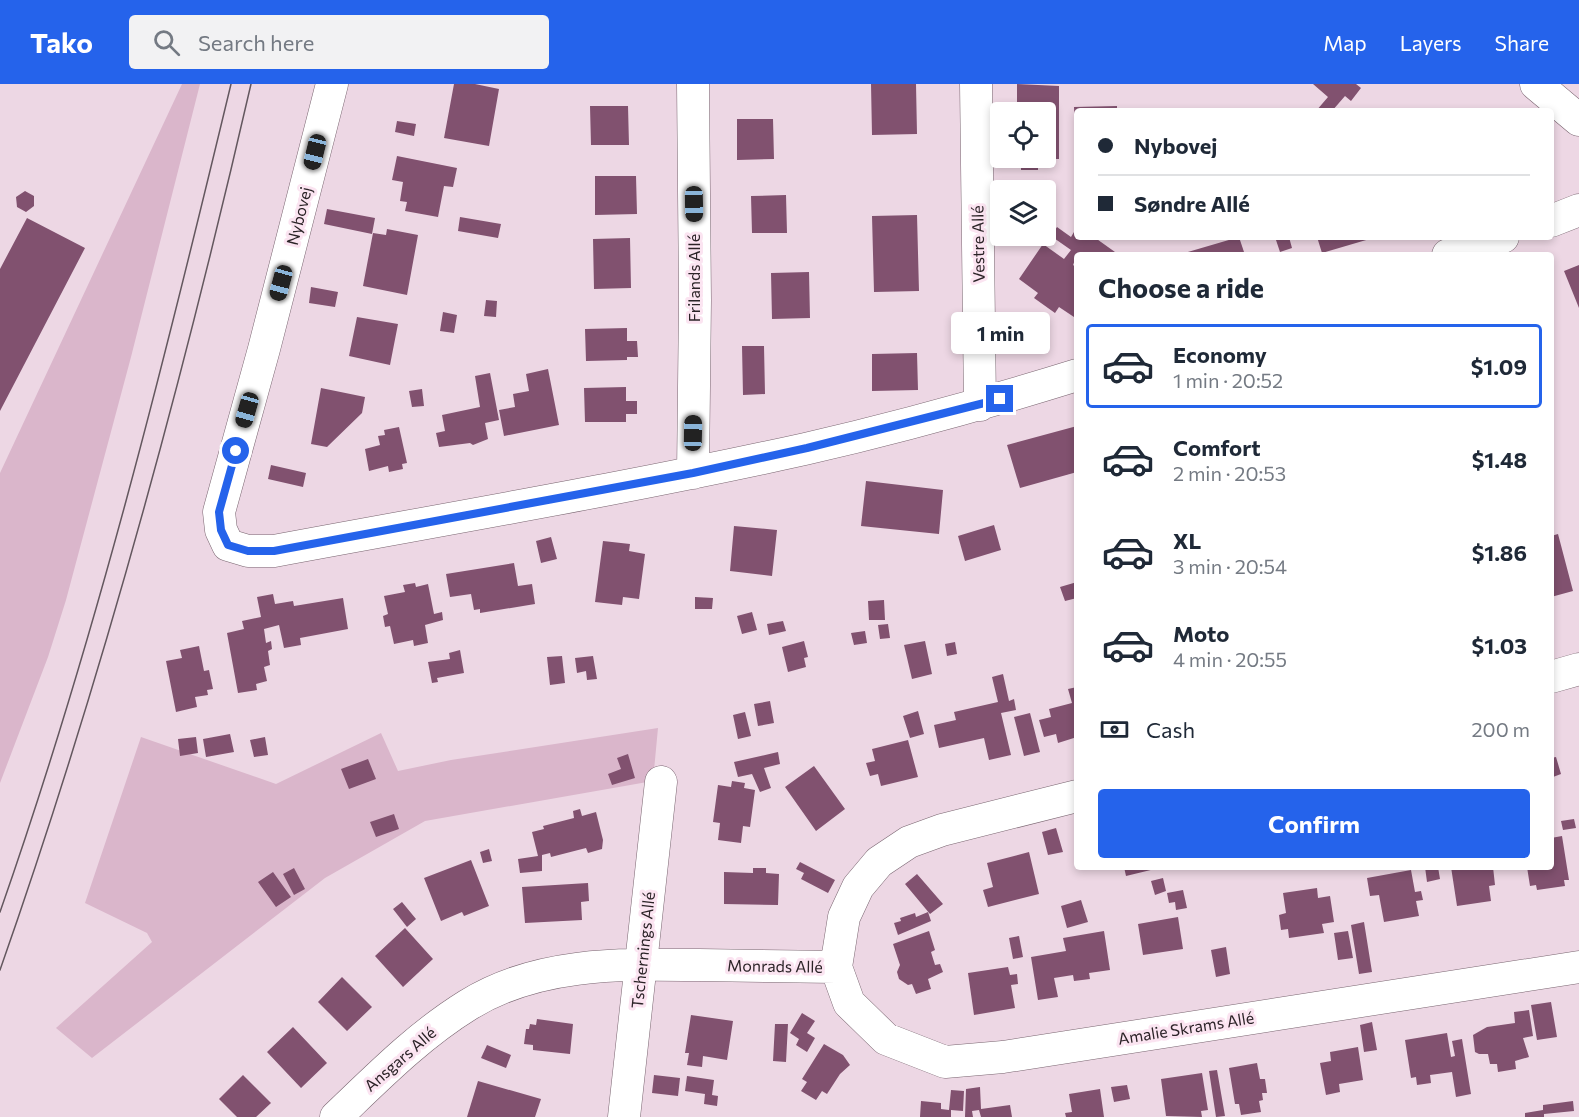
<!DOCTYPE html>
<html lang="en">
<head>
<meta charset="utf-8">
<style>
	body { margin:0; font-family:Commissioner,sans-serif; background:#f2f2f3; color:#1f2937; height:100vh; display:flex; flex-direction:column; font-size:22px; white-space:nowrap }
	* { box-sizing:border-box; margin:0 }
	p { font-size:20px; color:#747a83 }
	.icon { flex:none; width:33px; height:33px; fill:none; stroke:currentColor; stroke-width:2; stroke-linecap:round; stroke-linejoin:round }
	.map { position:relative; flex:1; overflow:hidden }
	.sheet { position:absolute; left:1074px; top:168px; width:480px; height:618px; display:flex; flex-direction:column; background:#fff; border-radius:6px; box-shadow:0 3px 9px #0003 }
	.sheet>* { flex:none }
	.top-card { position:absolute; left:1074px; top:24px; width:480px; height:132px; border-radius:6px; box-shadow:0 3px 9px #0003; display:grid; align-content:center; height:132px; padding:0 24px; background:#fff }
	.tools { position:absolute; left:990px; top:18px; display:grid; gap:12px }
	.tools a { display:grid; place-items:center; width:66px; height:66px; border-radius:6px; background:#fff; box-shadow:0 3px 9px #0003; font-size:30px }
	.end { position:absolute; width:27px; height:27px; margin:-14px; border:8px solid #2563eb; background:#fff; box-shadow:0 0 0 3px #fff }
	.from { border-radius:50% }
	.bubble { position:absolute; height:42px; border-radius:6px; background:#fff; box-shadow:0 3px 9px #0003; font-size:20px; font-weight:700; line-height:42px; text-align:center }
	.car { position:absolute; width:18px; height:36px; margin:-18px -9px; border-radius:8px; box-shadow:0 0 4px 2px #0007; background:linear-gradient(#222 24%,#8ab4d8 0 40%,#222 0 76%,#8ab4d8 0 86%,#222 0) }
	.top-card b { display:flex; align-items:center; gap:21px; height:57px; font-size:22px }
	.top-card b+b { border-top:2px solid #e0e1e3 }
	.top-card i { width:15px; height:15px; background:#1f2937 }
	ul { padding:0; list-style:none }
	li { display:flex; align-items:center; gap:18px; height:84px; margin:0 12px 9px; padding:0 12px; border:3px solid transparent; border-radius:6px }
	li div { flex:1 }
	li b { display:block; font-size:22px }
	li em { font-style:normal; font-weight:700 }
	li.current { border-color:#2563eb }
	li>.icon { width:54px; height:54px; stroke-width:1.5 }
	h2 { padding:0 24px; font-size:27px; line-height:72px }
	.pay { display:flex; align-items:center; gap:15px; height:66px; padding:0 24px; font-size:22px }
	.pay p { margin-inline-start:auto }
	.action { display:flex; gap:12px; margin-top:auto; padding:12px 24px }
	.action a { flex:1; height:69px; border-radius:6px; background:#2563eb; color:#fff; font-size:24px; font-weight:700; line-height:69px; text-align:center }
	header { display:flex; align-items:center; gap:36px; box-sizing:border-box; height:84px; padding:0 30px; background:#2563eb; color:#fff }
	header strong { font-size:28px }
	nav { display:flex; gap:33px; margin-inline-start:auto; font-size:21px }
	.search { width:420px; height:54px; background:#f2f2f3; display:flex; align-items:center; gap:15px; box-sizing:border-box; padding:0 21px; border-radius:6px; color:#747a83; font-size:22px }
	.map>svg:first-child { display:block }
	.green { fill:#dab6cb }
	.building { fill:#81516f }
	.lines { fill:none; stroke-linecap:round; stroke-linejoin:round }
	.minor-casing { stroke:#796570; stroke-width:33 }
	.minor { stroke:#fff; stroke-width:32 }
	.tram { stroke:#63575e; stroke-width:1.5 }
	.route { stroke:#2563eb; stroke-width:8 }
	.labels { text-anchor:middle; stroke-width:6; stroke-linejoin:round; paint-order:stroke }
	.street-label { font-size:16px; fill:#2b2327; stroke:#fbe4f1 }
</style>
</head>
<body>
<header>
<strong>Tako</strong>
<div class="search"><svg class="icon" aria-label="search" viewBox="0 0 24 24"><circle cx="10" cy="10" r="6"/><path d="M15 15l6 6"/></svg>Search here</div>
<nav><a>Map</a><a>Layers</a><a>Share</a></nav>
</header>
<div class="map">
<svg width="1579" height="1033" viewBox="0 0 1579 1033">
	<rect width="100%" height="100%" fill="#edd7e4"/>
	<path class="green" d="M182 0H200L131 273 66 516 48 573 0 699V389Z
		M658 644 653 697 425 737 325 794 92 974 56 944 152 858 147 849 85 819 141 653 276 700 381 649 398 687 451 676Z"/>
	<path class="building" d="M454 0H475L499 5 489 62 444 54Z
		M871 0H916L917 50 872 51Z
		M1017 0 1059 2V75H1046V28H1017Z
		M1313 0H1356L1361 4 1351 17 1345 12 1332 27H1316L1328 13Z
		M590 22H628L629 61H591Z
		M1117 22V27H1077V48H1075L1074 23Z
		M737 35H773L774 75 737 76Z
		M397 37 416 40 414 52 395 48Z
		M397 72 457 84 453 103 444 102 438 133 405 127 407 118 400 117 403 98 392 96Z
		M1021 74H1038V86H1021Z
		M595 92H636L637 130 595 131Z
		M25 107 34 112V122L26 128 17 123 16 113Z
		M786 111 787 149H752L751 112Z
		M327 125 375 134 372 150 324 140Z
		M917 131 919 207 874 208 872 132Z
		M460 133 501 140 498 154 458 147Z
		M27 134 85 164 0 327V185Z
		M1057 143 1071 153 1077 143V153H1094L1115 168 1113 171H1077L1073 181 1077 184V235L1059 223 1055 229 1034 214 1038 209 1019 195 1043 160 1064 175 1071 166 1051 152Z
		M387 145 418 151 407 211 363 202 373 149 386 151Z
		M1239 153 1245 171H1182L1181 170Z
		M1275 153H1289L1292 164 1280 168Z
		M1317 153H1373V154L1322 169Z
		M630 154 631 204 594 205 593 155Z
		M1579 181V224L1564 187Z
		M809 188 810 234 772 235 771 189Z
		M311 203 338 208 335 223 309 219Z
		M486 216 497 217 496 233 484 232Z
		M443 228 457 231 454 249 440 247Z
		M357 233 398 240 390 281 349 272Z
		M627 244V257H637L638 273H627V276L586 277 585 245Z
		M742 262H764L765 310 743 311Z
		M917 269 918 306 872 307V270Z
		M548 285 559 341 504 352 499 326 515 323 513 310 529 307 526 290Z
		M490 289 499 336 485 339 488 355 473 361 470 359 439 363 436 349 445 347 442 331 480 323 475 292Z
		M626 303V317H637V330H626V338H585L584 304Z
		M321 304 365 313 362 329 327 363 311 360Z
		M422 305 424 322 412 323 409 307Z
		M1077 342V388L1020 404 1007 361Z
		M399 343 407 379 402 380 403 385 389 388 388 382 369 387 365 365 380 361 378 352 385 351 384 346Z
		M271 381 306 389 303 403 268 395Z
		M866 397 943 406 939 450 861 442Z
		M994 441 1001 466 965 477 958 452Z
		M734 442 777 446 772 492 730 487Z
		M1558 450 1573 507 1551 513V452Z
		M551 453 557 475 541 479 536 457Z
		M603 457 630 460 629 467 645 470 639 515 623 513 622 521 595 518Z
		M514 479 518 502 532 500 535 520 480 529V525L474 526 471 510 450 513 446 490Z
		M1077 498V514L1065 517 1060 503Z
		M415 499 416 503 428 500 434 530 442 528 443 536 425 541 428 559 414 562 413 556 394 560 390 542 385 543 383 532 388 530 384 512 405 508 403 501Z
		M273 510 275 520 293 517 294 522 343 514 348 545 300 554 301 561 284 564 279 541 264 545 266 559 271 557 272 565 268 567 270 581 264 583 267 597 256 600 257 606 238 609 227 549 244 545 242 537 261 533 257 513Z
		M695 513 713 514 712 525H695Z
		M884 516 885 536H869L868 517Z
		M752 528 757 546 742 550 737 532Z
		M783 537 786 547 769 551 767 540Z
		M888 540 890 554 880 555 878 541Z
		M865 547 867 559 854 561 851 549Z
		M804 557 808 573 804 574 806 583 788 588 782 563Z
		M925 557 932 590 912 595 904 561Z
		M955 558 957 570 947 572 945 560Z
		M199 562 204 587 209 586 213 605 207 606 208 611 195 613 197 623 176 628 166 577 182 574 180 566Z
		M460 566 464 589 437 594 438 598 432 599 428 578 450 575 449 569Z
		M562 572 565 599 550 601 547 573Z
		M593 572 597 595 587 596 586 587 577 589 575 574Z
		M1003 590 1009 617 1014 615 1016 626 1001 629 1011 671 989 676 984 654 939 664 934 641 956 636 954 628 998 618 992 593Z
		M1077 603V653L1058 659 1056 650 1044 653 1039 636 1051 633 1049 625 1072 619 1068 605Z
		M770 617 774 639 758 642 754 620Z
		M918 627 924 650 910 654 903 632Z
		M745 628 751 652 738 655 733 631Z
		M1030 629 1040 668 1024 672 1014 633Z
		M230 650 234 668 206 673 203 655Z
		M196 653 198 669 180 672 178 655Z
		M265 653 268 671 254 673 250 656Z
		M908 656 918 693 881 702 878 690 870 692 866 679 875 677 872 665Z
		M778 668 780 680 764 684 771 704 760 708 752 690 738 693 734 678Z
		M628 670 635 694 612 701 608 690 621 685 617 674Z
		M1556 673 1561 690 1553 693 1551 674Z
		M368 675 376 695 349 705 341 685Z
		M814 682 845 725 816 747 785 703Z
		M732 697 745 699 744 704 755 706 750 743 743 742 741 759 718 756 720 739 713 738 718 701 731 703Z
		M580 725 582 732 596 728 603 756 602 765 588 769 586 764 551 773 550 769 542 771V787L520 789 518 775 538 772 532 748 544 745 543 742 574 734 573 727Z
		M394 730 399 745 376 753 370 738Z
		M1574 735 1576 744 1563 746 1561 737Z
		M1056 744 1063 768 1048 771 1042 748Z
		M1562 752 1569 796H1564L1565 802 1537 806 1536 801 1530 802 1527 783H1551V754Z
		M489 765 492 777 483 779 480 768Z
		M1029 768 1039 810 988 823 983 806 993 803 987 779Z
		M471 776 489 822 464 832 462 828 441 837 424 794Z
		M800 778 835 796 828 809 801 795 804 789 796 785Z
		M1124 783H1159V784L1126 792Z
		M1425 783H1438L1440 795 1427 798Z
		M1451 783H1493L1495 801 1489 802 1491 817 1457 822Z
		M294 784 305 805 294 811 283 790Z
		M753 784H766V789L779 790 778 821 724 820V788L753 789Z
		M1411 786 1415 808 1421 807 1423 816 1416 817 1419 832 1384 838 1379 811 1370 812 1367 794Z
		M273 788 291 813 276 823 258 798Z
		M917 790 943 820 930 830 905 800Z
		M1163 794 1166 807 1155 811 1151 797Z
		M588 799 589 817 581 818 582 836 525 839 522 803Z
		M1317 804 1318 814 1330 812 1334 838 1322 840 1324 849 1289 854 1288 845 1281 846 1279 831 1286 829 1283 809Z
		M1183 806 1187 824 1176 826 1175 818 1169 819 1167 809Z
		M1081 816 1088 838 1067 844 1061 822Z
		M402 818 416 835 407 843 393 825Z
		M928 828 931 837 898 851 894 839 901 837 900 834 915 829 916 833Z
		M1178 833 1183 865 1143 871 1138 840Z
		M1364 838 1372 888 1359 890 1351 841Z
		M405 844 433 875 403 903 375 872Z
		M929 847 935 866 931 868 935 881 940 880 943 888 928 895 931 905 916 910 912 900 908 901 899 895 897 888 900 881 893 860Z
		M1104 847 1110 886 1089 889 1090 895 1074 897 1073 891 1054 894 1058 913 1038 916 1031 873 1066 867 1063 854Z
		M1348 847 1353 874 1338 876 1334 849Z
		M1019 852 1023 873 1013 875 1009 854Z
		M1226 863 1230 890 1216 893 1211 866Z
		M1008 883 1010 891 1017 890 1018 900 1011 901 1015 924 974 931 968 889Z
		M342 893 372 923 347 947 318 918Z
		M1551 918 1557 953 1537 956 1531 921Z
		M1529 926 1533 952 1523 954 1529 973 1515 977 1516 985 1498 988 1497 980H1490L1488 970H1479L1475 968 1473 951 1487 943 1515 939 1514 928Z
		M802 929 815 937 807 949 815 954 807 968 796 961 799 955 790 949Z
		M691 931 733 937 727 976 703 972 702 983 687 981 689 969H685Z
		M537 935 573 940 570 970 533 966V961L524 960 526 945H529L530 940 536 941Z
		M1372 938 1377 966 1364 968 1360 941Z
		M775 940H788L786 978 773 977Z
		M293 943 327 979 301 1004 267 968Z
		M1447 949 1451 973 1455 972 1452 957 1462 955 1471 1010 1456 1013 1452 988 1430 991 1431 999 1417 1001 1416 993 1411 994 1405 956Z
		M824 960 843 971 850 981 840 990 827 1010 822 1007 816 1016 801 1007 807 998 802 995Z
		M487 961 511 971 506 984 481 974Z
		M1358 963 1363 996 1339 1000 1340 1008 1326 1011 1320 979 1331 977 1330 968Z
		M1257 979 1260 995H1265L1267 1009H1262L1263 1016 1259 1017 1261 1028 1241 1031 1239 1020H1235L1229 984Z
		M1217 986 1225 1032 1216 1033 1209 987Z
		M1202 989 1208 1026 1201 1027 1202 1033 1166 1032 1161 995Z
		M243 991 271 1019 256 1033H237L219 1015Z
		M654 991 680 994 678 1012 652 1009Z
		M687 992 714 996 712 1011 718 1012 717 1022 704 1020 705 1010 685 1007Z
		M478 997 541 1015 535 1033H467Z
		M1127 1001 1130 1015 1114 1018 1111 1003Z
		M980 1003 981 1025 1010 1021 1012 1033H981L979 1026 972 1027 973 1033H965L966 1005Z
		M1100 1005 1104 1033H1066L1065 1029 1072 1028 1069 1010Z
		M951 1006 964 1007 963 1027 951 1026V1033H920L921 1017 941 1019V1025L949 1026Z
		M1573 1017 1574 1027 1544 1030V1033H1525V1029L1543 1026V1021Z"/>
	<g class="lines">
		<defs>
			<path id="minor" d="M332 0 264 265 219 428 221 446 228 461 248 467H274C451 434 629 404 805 365 897 344 987 319 1077 291
				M976 0 980 321
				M1536 0 1579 36
				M1551 137 1579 126
				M1448 171 1503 153
				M693 389 695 216 693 0
				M1551 593 1579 585
				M836 883 849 919 886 955 945 978 1003 973 1579 883
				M336 1033C378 993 418 952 468 921 537 878 620 880 699 881 744 882 790 882 836 883L844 833 858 803 879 778 909 758 942 746 1077 712
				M624 1033 661 698"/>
		</defs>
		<use href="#minor" class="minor-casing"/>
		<use href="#minor" class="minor"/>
		<path class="tram" d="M0 828C95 557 164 279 231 0
			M0 886C102 596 182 300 251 0"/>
	</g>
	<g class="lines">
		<path class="route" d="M236 367 219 428 221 446 228 461 248 467H274L693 389 807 364 1000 315"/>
	</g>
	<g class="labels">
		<g class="street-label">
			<text transform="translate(299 132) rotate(-76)" y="6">Nybovej</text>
			<text transform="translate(978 160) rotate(-91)" y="6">Vestre Allé</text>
			<text transform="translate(694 194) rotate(-90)" y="6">Frilands Allé</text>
			<text transform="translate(643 866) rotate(-84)" y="6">Tschernings Allé</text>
			<text transform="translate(775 882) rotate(1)" y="6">Monrads Allé</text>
			<text transform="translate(1186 944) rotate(-9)" y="6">Amalie Skrams Allé</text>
			<text transform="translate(400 975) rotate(-41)" y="6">Ansgars Allé</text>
		</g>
	</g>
</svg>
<div class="tools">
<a><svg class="icon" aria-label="locate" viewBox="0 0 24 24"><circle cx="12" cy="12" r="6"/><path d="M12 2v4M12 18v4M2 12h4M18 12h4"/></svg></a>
<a><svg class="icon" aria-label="layers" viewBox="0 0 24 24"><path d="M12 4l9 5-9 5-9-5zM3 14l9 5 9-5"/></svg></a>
</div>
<i class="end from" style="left:236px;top:367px"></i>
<i class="end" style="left:1000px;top:315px"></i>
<div class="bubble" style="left:951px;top:228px;width:99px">1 min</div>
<i class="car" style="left:315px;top:68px;rotate:194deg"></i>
<i class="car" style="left:694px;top:120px;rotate:179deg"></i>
<i class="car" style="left:281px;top:199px;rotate:195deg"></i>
<i class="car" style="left:247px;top:326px;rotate:196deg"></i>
<i class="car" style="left:693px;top:349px;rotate:1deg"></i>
<div class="top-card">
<b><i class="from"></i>Nybovej</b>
<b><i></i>Søndre Allé</b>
</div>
<section class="sheet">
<h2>Choose a ride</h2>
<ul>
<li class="current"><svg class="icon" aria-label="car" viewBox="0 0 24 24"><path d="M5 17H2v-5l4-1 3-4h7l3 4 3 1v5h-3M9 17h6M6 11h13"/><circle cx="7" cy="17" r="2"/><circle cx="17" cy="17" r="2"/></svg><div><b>Economy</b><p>1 min · 20:52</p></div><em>$1.09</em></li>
<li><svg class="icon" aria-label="car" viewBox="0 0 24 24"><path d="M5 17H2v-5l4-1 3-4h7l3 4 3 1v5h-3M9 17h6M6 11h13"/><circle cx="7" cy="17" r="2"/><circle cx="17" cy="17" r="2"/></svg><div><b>Comfort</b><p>2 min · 20:53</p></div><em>$1.48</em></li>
<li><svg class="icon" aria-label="car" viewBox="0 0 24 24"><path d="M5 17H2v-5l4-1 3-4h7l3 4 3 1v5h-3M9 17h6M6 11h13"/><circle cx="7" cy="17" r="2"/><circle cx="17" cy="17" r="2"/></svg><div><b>XL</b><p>3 min · 20:54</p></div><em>$1.86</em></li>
<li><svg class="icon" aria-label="car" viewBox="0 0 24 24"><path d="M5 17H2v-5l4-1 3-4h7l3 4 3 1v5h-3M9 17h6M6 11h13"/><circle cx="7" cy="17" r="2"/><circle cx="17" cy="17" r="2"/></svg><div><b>Moto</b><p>4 min · 20:55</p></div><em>$1.03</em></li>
</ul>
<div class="pay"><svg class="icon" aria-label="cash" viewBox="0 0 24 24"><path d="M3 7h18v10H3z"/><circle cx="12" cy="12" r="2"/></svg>Cash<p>200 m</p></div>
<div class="action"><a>Confirm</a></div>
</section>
</div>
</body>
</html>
